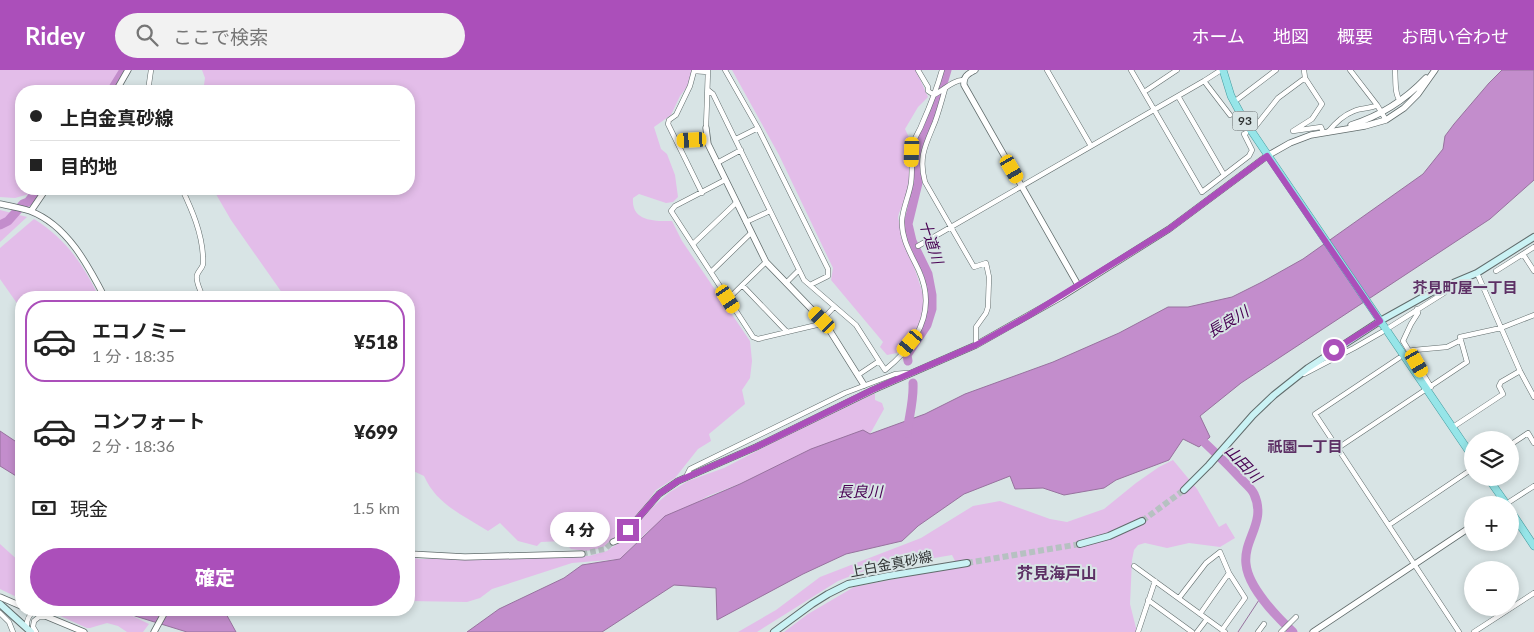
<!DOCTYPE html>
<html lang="ja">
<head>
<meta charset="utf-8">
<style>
	body { margin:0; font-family:Lato,"Noto Sans JP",sans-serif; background:#f2f2f2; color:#222; height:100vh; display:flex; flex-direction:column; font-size:19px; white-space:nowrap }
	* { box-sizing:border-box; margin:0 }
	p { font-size:16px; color:#767676 }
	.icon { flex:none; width:28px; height:28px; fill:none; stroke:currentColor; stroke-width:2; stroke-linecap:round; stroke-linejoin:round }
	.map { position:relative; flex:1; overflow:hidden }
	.panel { position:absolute; left:15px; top:221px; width:400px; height:325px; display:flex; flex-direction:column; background:#fff; border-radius:20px; box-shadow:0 2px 8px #0003 }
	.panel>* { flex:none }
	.top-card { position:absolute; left:15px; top:15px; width:400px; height:110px; border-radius:20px; box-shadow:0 2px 8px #0003; display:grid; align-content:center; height:110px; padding:0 15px; background:#fff }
	.buttons { position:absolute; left:1464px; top:361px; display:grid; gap:10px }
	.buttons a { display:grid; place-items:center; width:55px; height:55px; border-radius:50%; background:#fff; box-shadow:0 2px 8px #0003; font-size:25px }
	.end { position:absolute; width:22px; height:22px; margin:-11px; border:6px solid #ab4fba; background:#fff; box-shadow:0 0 0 2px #fff }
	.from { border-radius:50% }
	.bubble { position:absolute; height:35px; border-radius:18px; background:#fff; box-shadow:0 2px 8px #0003; font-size:16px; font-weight:800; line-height:35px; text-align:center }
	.car { position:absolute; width:15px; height:30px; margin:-15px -8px; border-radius:6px; box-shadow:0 0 4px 1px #0007; background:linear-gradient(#f5c518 24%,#345 0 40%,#f5c518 0 76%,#345 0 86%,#f5c518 0) }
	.top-card b { display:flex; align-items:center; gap:18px; height:48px; font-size:19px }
	.top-card b+b { border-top:1px solid #e0e0e0 }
	.top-card i { width:12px; height:12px; background:#222 }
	ul { padding:9px 0 0; list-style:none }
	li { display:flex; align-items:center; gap:15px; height:82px; margin:0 10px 8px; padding:0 5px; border:2px solid transparent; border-radius:20px }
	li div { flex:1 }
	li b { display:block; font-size:19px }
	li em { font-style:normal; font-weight:800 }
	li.current { border-color:#ab4fba }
	li>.icon { width:45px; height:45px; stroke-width:1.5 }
	.pay { display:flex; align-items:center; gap:12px; height:55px; padding:0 15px; font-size:19px }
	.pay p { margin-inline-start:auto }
	.button { display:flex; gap:10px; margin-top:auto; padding:10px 15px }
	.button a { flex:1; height:58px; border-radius:30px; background:#ab4fba; color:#fff; font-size:20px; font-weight:800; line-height:58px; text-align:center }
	header { display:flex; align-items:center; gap:30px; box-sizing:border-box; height:70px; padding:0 25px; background:#ab4fba; color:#fff }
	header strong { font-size:24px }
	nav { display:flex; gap:28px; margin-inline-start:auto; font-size:18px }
	.search { width:350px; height:45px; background:#f2f2f2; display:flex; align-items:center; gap:12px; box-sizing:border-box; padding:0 18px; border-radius:28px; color:#767676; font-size:19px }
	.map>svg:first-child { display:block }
	.green { fill:#e3bde9 }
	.water { fill:#c38dcc; stroke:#97729e }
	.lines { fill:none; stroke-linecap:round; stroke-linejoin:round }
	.stream { stroke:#97729e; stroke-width:1 }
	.river { stroke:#c38dcc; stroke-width:9 }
	.tertiary-tunnel { stroke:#b6c1c1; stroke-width:5.5; stroke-dasharray:5.5 3; stroke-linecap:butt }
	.secondary-tunnel { stroke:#b6c1c1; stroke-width:6; stroke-dasharray:6 3; stroke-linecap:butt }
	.minor-casing { stroke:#616c6c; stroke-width:5.5 }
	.tertiary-casing { stroke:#616c6c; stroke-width:7 }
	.secondary-casing { stroke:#616c6c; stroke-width:8 }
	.primary-casing { stroke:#449b9f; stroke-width:8 }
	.minor { stroke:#fff; stroke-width:4.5 }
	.tertiary { stroke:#fff; stroke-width:5.5 }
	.secondary { stroke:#caf2f4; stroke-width:6 }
	.primary { stroke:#96e5e8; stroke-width:7 }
	.route { stroke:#ab4fba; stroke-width:6 }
	.labels { text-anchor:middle; stroke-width:4; stroke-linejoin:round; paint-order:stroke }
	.shield { fill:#d8e4e5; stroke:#626868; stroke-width:1 }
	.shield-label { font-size:12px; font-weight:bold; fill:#2f3333 }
	.street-label { font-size:14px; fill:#2f3333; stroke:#d8e4e5 }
	.water-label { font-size:15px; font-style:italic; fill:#470052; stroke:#d8e4e5 }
	.neighbourhood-label { font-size:15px; font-weight:bold; fill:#5d3065; stroke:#d8e4e5 }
	.quarter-label { font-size:16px; font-weight:bold; fill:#5d3065; stroke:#d8e4e5 }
</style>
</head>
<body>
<header>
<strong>Ridey</strong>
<div class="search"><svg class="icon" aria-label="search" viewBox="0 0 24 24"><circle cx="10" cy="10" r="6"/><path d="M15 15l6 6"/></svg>ここで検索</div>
<nav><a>ホーム</a><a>地図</a><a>概要</a><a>お問い合わせ</a></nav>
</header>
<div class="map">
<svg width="1534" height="562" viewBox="0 0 1534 562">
	<rect width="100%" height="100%" fill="#d8e4e5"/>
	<path class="green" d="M0 0H120L108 21H21V119H36L33 123 15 128 0 127Z
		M202 0H692L689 14 680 26 671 45 654 57 661 79 667 84 675 105 678 127 673 132 666 133 639 124 633 128C631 152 656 151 672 151L682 171 750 271 752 291 750 308 742 320 745 334 709 364 711 371 698 379 675 408 656 420 642 440 615 468 602 478 586 481 571 479 563 471 541 472 537 476 518 471 500 453 488 461C463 445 437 435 424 406L409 399V228L285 227 231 150 213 119H409V21H195L204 15 205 8Z
		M732 0H916L928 27 918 37 905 59 913 76 914 91 913 113 899 143 898 148 925 230 922 253 902 282 887 285 880 277 883 272 831 210 833 198 779 85Z
		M0 140 27 147 0 172Z
		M34 149C66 169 83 194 99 227L21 228V239L0 209V178Z
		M875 323V330L882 333 884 339 870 364 708 426 647 462 620 489 572 493 492 519 480 528 467 532 409 531V487L420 489 509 488 589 486 607 481 625 468 649 440 670 422 688 411 724 398 797 360Z
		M1173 390 1197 419 1219 457 1226 453 1235 468 1220 477 1189 473 1167 478 1145 473 1138 475 1134 480 1132 490 1130 534 1137 562H784L808 544 854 517 915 505 956 493 952 485 869 499 838 511 757 562H738L776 540 820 507 921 468 973 436 1000 431 1050 449 1067 452 1104 439 1136 413 1159 397Z
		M0 474 21 493V529L0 519Z
		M47 540H120L149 554 143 562H127L118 556 107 553 90 558H87Z"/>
	<path class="water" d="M1502 0H1534V110L1490 149 1241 313 1200 346 1210 367 1199 377 1183 369 1169 390 1116 410 1104 418 1064 425 1043 418 1015 419 1010 406 964 424 918 456 902 471 846 484 803 504 717 550 716 518 674 515 602 562H467L499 539 564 508 582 495 620 489 665 446 740 414 811 379 863 360 870 364 925 344 965 324 1053 292 1119 263 1168 237H1188L1232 227 1262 212 1303 189 1423 104 1443 79 1445 66 1454 54 1489 13Z
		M0 361 21 375V409L0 396Z
		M123 540H224L236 562H187L135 546Z"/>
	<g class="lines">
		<path class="stream" d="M1238 562 1261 527"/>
		<path class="river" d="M111 21 124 0
			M0 155 8 151 23 134 28 132 38 119
			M908 291 907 285 927 255 932 239V225L928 204 912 171 908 154 918 113 919 79 921 69 937 34 947 0
			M907 363C909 346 914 330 913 313
			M1195 364C1212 379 1227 394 1242 410 1246 414 1252 419 1254 424 1267 452 1243 469 1246 494 1248 517 1277 547 1293 562"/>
		<path class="tertiary-tunnel" d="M582 484 605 479 613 472"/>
		<path class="secondary-tunnel" d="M1142 451 1184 420
			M967 493 1080 474"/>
		<defs>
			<path id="minor" d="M725 0 758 58 828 199V206L810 215
				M918 0 928 17V21L934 25
				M1047 0 1091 76
				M1131 0 1202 122 1249 86 1252 80 1244 64 1246 63
				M1304 0 1305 8 1322 34 1312 49 1293 61 1321 57 1323 62
				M1350 0 1377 35 1386 50
				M1395 0C1396 10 1394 23 1400 31
				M1204 11 1230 45
				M945 19C942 30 939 41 935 52 926 74 918 87 925 112L974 197 986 193 989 207 988 237 986 243 976 257V275
				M708 20 713 24 804 210 856 255 879 291 858 305
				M148 21 151 0
				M1144 22 1177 0
				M934 25C944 20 953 10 963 10
				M1178 26 1224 105
				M1234 32 1276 0
				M1255 57 1278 28 1305 8
				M706 58 708 0
				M1328 62C1335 53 1344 45 1354 41 1361 38 1370 39 1377 35
				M736 69 758 58
				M677 71 707 69
				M717 93 741 80
				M725 110 675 136 671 141 753 267 758 269 825 253
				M182 119C192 140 202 163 203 187 204 199 201 196 197 205 195 211 201 221 203 228
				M702 123 668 54 669 50 676 45 690 16 694 1 708 2
				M746 152 770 141
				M693 174 736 133
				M918 176 1204 11 1221 0
				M1523 184 1534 201
				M1496 201 1534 177
				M711 202 751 163
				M1477 203 1520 301 1534 327
				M786 213 799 200
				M743 216 787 262
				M728 229 766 192
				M1417 239 1418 243 1411 254 1403 271 1431 317
				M822 250 834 237
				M1390 257 1444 223 1445 216
				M1409 281 1414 280 1447 277 1461 270
				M1399 288 1315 344 1459 562
				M879 291 885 300C917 274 937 241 919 201 911 184 901 169 902 150 903 137 909 126 911 113 913 99 910 85 914 71 916 65 920 60 922 54 930 36 937 18 942 0
				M1304 304 1354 278 1382 262
				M1453 357 1503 324 1499 316 1501 312 1520 301
				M1510 375 1528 363 1534 373
				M1338 378 1467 292 1460 267 1501 258 1534 245
				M686 407 690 399 845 323 895 304 907 303
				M1506 434 1534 416
				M1389 455 1472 399
				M1134 496 1225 562
				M1179 528 1206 493 1220 482 1229 503 1245 528 1222 560
				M1148 530 1192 562
				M0 543 9 552 13 562
				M1200 544 1229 503
				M27 558C26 551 28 546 34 541
				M36 562 33 557 34 551 39 547H45
				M1138 562 1155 511
				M1197 562 1207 549
				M1258 562 1264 554
				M1281 562 1296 547
				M1474 562 1534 523"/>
			<path id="tertiary" d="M975 0C968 4 963 6 964 15L1078 215
				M116 21 128 0
				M1351 55C1380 46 1405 30 1426 8
				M706 58 708 74 766 192 825 253 864 315
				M0 134C10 136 21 138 30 141 67 155 88 195 105 228
				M31 141 46 119
				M613 472 620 469 659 424 678 411 756 377 873 320 976 275 1061 227 1169 159 1267 86 1290 73 1311 65 1365 56 1386 50 1404 38 1418 24 1435 0
				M409 484 465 487 582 484
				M0 527 21 536
				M31 540 84 562
				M154 562 166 540
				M1313 562 1472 456"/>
			<path id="secondary" d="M1184 420 1209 395 1253 345 1274 325 1308 298 1380 251 1432 222 1477 203 1534 167
				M1080 474 1109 466 1142 451
				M0 534 31 562
				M774 562 812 534 828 524 848 514 888 506 967 493"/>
			<path id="primary" d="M1223 0 1231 26 1244 50 1472 386
				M1488 408 1507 435
				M1510 440 1534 476"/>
		</defs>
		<use href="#minor" class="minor-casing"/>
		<use href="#tertiary" class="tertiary-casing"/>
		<use href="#secondary" class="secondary-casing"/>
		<use href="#primary" class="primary-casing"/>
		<use href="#minor" class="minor"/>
		<use href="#tertiary" class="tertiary"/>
		<use href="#secondary" class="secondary"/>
		<use href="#primary" class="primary"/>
	</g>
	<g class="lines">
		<path class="route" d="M628 460 659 424 678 411 756 377 872 320 976 275 1028 246 1169 159 1267 86 1380 251 1334 280"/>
	</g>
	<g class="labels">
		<rect class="shield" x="1232.5" y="41.5" width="25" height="19" rx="4"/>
		<g class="shield-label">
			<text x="1245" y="55">93</text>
		</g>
		<g class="street-label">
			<text transform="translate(891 494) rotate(-11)" y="5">上白金真砂線</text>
		</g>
		<g class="water-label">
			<text transform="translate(931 172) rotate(72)" y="5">十道川</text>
			<text transform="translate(1228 252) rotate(-31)" y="5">長良川</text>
			<text transform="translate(1243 394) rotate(46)" y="5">山田川</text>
			<text x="860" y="427">長良川</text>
		</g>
		<g class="neighbourhood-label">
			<text x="1465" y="223">芥見町屋一丁目</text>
			<text x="1305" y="382">祇園一丁目</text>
		</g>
		<g class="quarter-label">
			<text x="1057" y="509">芥見海戸山</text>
		</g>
	</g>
</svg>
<div class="buttons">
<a><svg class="icon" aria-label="layers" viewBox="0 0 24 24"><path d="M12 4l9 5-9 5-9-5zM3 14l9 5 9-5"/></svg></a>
<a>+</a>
<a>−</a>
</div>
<i class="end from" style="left:1334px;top:280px"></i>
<i class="end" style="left:628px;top:460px"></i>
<div class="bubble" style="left:550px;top:442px;width:60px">4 分</div>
<i class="car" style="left:692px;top:70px;rotate:267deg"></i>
<i class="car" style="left:912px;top:82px;rotate:182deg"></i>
<i class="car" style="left:1012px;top:99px;rotate:150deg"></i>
<i class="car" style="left:728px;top:229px;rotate:147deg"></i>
<i class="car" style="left:822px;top:250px;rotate:315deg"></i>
<i class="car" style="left:910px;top:273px;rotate:220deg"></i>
<i class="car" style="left:1417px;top:293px;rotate:150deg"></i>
<div class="top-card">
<b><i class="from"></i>上白金真砂線</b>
<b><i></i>目的地</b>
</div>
<section class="panel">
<ul>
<li class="current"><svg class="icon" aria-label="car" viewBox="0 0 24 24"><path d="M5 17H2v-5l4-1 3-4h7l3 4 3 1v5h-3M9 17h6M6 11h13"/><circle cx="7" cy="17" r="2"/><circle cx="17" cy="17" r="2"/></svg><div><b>エコノミー</b><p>1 分 · 18:35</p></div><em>¥518</em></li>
<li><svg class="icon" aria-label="car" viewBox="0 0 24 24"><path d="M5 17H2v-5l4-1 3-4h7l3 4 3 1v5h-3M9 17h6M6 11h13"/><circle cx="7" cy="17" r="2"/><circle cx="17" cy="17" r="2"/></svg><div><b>コンフォート</b><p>2 分 · 18:36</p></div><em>¥699</em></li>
</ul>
<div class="pay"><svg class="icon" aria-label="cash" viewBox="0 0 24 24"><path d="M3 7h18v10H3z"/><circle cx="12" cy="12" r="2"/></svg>現金<p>1.5 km</p></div>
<div class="button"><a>確定</a></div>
</section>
</div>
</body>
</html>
